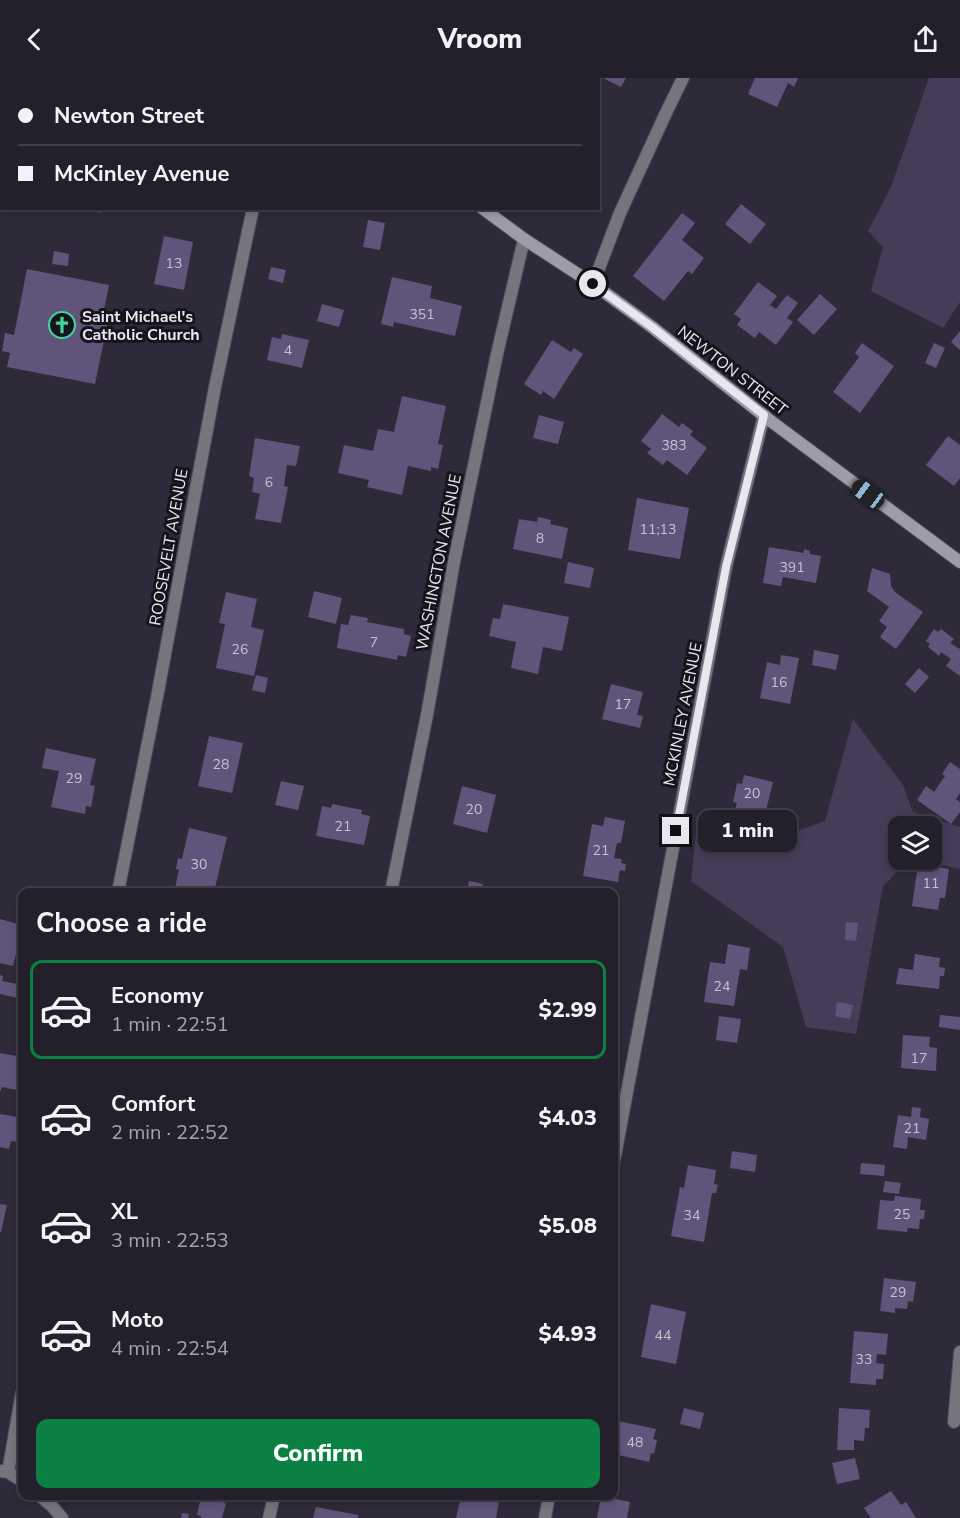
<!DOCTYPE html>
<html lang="en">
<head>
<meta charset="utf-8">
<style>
	body { margin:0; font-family:"Nunito Sans",sans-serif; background:#2b2833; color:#f1f3f6; height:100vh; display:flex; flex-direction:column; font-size:22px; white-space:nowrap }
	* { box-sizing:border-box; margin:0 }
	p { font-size:20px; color:#a3a3a9 }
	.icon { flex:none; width:33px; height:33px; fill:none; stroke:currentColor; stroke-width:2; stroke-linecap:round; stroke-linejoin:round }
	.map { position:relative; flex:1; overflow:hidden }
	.side { position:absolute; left:18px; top:810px; width:600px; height:612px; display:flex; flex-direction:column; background:#23202b; border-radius:12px; box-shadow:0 3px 9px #0003,0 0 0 2px #403e47 }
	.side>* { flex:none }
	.guide { position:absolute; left:0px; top:0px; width:600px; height:132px; box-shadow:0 3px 9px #0003,0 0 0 2px #403e47; display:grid; align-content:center; height:132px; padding:0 18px; background:#23202b }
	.fabs { position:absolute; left:888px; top:738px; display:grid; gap:12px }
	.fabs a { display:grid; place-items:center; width:54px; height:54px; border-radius:12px; background:#23202b; box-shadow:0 3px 9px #0003,0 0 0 2px #403e47; font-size:30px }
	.end { position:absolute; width:27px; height:27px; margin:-14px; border:8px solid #e9e6f0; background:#111; box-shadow:0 0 0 3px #111 }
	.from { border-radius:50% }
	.bubble { position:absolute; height:42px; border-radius:12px; background:#23202b; box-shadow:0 3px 9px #0003,0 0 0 2px #403e47; font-size:20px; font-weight:800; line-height:42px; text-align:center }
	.car { position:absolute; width:18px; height:36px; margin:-18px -9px; border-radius:8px; box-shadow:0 0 4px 2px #0007; background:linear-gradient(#222 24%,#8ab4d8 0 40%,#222 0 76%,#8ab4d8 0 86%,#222 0) }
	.guide b { display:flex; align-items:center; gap:21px; height:57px; font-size:22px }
	.guide b+b { border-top:2px solid #403e47 }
	.guide i { width:15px; height:15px; background:#f1f3f6 }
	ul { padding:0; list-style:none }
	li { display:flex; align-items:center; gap:18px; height:99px; margin:0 12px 9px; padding:0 6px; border:3px solid transparent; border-radius:12px }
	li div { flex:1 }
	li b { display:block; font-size:22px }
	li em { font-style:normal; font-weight:800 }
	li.active { border-color:#0b8043 }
	li>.icon { width:54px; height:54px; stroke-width:1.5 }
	h2 { padding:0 18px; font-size:27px; line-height:72px }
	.cta { display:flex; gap:12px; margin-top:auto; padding:12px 18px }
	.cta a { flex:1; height:69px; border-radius:12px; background:#0b8043; color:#fff; font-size:24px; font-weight:800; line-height:69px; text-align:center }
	header { display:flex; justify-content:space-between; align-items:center; height:78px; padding:0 18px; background:#23202b; font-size:27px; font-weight:800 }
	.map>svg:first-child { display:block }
	.green { fill:#453d58 }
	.building { fill:#60547a }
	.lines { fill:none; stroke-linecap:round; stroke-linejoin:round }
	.street-casing { stroke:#4d4856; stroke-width:14 }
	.secondary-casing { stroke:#4d4856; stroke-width:14 }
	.street { stroke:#76747c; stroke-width:12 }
	.secondary { stroke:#9f9ca9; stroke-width:12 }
	.route { stroke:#e9e6f0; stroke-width:8 }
	.labels { text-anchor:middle; stroke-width:6; stroke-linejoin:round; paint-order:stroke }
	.number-label { font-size:14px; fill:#c7c2d2 }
	.poi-label { font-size:16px; font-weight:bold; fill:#e9e6f0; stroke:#16141b; text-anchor:start }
	.street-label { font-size:16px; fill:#e9e6f0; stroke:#16141b }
</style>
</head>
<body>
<header><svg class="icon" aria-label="back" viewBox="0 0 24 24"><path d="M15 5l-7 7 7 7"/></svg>Vroom<svg class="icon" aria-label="share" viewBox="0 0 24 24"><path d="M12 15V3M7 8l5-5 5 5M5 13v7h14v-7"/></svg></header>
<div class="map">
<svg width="960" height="1440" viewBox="0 0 960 1440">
	<rect width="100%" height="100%" fill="#2f2a39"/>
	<path class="green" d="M929 0H960V224L943 250 871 213 883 169 868 153 891 109Z
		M853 641 903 707 913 734 960 749V791L918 782H932V748H898V782H908L883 808 856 956 806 949 783 869 691 803 697 745 777 760 825 743Z"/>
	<path class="building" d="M603 0H626L621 9Z
		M755 0H798L794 9 788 5 777 29 748 16Z
		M741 126 766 146 750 166 725 146Z
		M82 130H101L100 135Z
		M682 135 695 145 682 162 704 180 692 196 688 193 664 223 633 198Z
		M368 142 385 145 380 172 363 169Z
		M164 158 193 164 184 212 154 206Z
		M54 173 69 176 68 188 52 186Z
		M271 189 286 192 283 205 268 201Z
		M27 191 109 207 103 237 109 238 95 306 7 289 10 275 2 273 5 255 14 257Z
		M392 199 432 208 430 220 462 228 455 258 394 244 393 249 381 246Z
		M758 204 777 218 770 227 776 231 787 217 798 225 787 240 793 244 776 267 759 254 755 260 737 247 741 241 734 236Z
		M820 216 837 231 814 257 797 242Z
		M322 226 344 232 339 249 317 243Z
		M960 253V272L951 264Z
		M282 256 309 262 302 290 267 282 272 259 281 261Z
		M552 262 571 274 574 270 583 276 554 321 543 313 541 317 524 306Z
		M862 265 894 288 860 335 833 314 859 279 855 275Z
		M934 265 945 270 936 290 925 285Z
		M402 318 446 328 438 366 443 367 438 391 431 389V393L408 388 402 417 367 409 369 402 338 395 344 367 373 373 378 351 394 354Z
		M662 336 679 349 682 345 693 353 690 357 707 370 687 397 667 382 663 387 647 375 651 371 641 363Z
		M539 337 564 344 558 366 533 360Z
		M948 358 960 367V400L954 408 926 387Z
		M255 360 300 368 296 388 287 387 284 408 288 409 281 445 255 441 260 416 252 414 254 400 249 398Z
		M637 420 689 430 680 481 628 472Z
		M538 439 551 442 550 446 568 450 562 481 513 471 519 441 537 444Z
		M769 469 804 475V471L810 473V476L821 478 816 505 783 499 781 508 763 505Z
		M568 484 594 490 590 510 564 505Z
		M872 490 890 496 891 508 895 514 923 534 896 571 880 559 887 549 879 543 889 529 867 513Z
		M314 513 342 520 336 546 308 539Z
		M226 514 257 521 251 549 264 552 254 598 216 590 225 546 219 545Z
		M503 526 569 539 562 573 543 569 538 596 511 590 516 564 489 558 493 540 500 541Z
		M351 537 368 540 367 544 404 551V556L411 558 406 579 398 577 397 582 337 570 341 546 348 547Z
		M934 551 938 554 941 551 954 561 950 565 960 571V598L946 588 951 581 941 574 939 578 928 569 930 566 926 563Z
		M814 572 839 577 836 592 812 587Z
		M781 577 799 580 790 626 760 620 767 584 780 587Z
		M919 590 929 599 915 615 905 606Z
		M256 597 268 600 265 615 252 612Z
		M611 606 643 614 637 637 643 638 640 650 602 641Z
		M209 658 243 665 232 715 198 708Z
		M46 670 96 681 90 707 95 708 91 729 86 728 85 736 51 729 59 693 42 690Z
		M950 684 960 691V715L956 721 960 724V734L951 746 917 722 926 708 934 714 945 698 942 696Z
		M744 697 773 704 762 749 732 742 737 725 733 724 737 705 742 706Z
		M281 703 304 708 298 732 275 727Z
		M462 708 496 717 487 755 453 746Z
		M332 726 362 732 361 736 370 738 364 767 316 758 322 728 331 730Z
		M605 739 625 743 621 765H617L614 780 622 781 621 785 626 786 625 793 620 792 618 804 583 798 592 746 603 748Z
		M189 750 227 759 214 814H196L175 810 179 792 176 791 178 780 182 781Z
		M918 786 949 791 945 820H940L938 832 912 828Z
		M469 803 483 806 481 814H453L454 809 467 812Z
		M0 841 22 847V852L13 888 0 885Z
		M846 844 858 845 856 863 845 862Z
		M728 866 750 870 747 892 740 891 734 928 704 924 710 884 725 886Z
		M915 876 940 880 939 889 945 890 944 898H940L939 911 896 906 899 890 913 892Z
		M0 897 3 898 2 903 22 907V921L0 916Z
		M837 924 853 927 850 941 835 938Z
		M940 937 960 939V952L939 949Z
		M719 938 741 941 737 965 716 962Z
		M903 957 930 959 929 969 937 970 936 993 901 990Z
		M0 975 22 979V1013L2 1009 0 1014Z
		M912 1029 921 1030 920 1039 929 1041 926 1062 908 1059 907 1071 893 1069 898 1037 911 1039Z
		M0 1036 22 1040 18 1064 11 1063 9 1071 0 1069Z
		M732 1073 757 1077 755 1094 730 1090Z
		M861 1085 885 1087 884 1098 860 1096Z
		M688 1087 716 1092 714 1106 718 1107 716 1115H712L704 1164 671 1158 680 1109 684 1110Z
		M885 1103 901 1105 899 1116 883 1114Z
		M895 1118 921 1121 920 1132H925L924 1141H920L919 1151 908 1150 907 1154 877 1151 880 1122 894 1123Z
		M0 1126 7 1127 1 1154H0Z
		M884 1200 916 1204 913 1224 908 1223 907 1231 895 1230V1235L880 1233Z
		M651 1226 686 1234 676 1286 641 1279Z
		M854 1253 888 1256 886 1277 877 1276 876 1285 884 1286 883 1301H876V1307L850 1305Z
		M684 1330 704 1335 700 1351 680 1346Z
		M839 1330 870 1332 869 1350H865L864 1363 854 1362V1372H837Z
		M618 1343 656 1351 653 1361 657 1362 654 1376 651 1375 649 1384 614 1376V1355H615Z
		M855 1380 860 1401 837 1406 832 1385Z
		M891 1413 901 1427 906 1424 916 1440H871L864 1430Z
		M140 1418H158L157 1422 139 1419Z
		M461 1418H500L496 1440H456Z
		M601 1418 630 1424 627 1440H597Z
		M201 1419 226 1425 222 1440H201V1438L197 1437Z
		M316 1429 358 1437V1440H313Z
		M182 1435 189 1436 188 1440H181Z"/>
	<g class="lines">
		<defs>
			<path id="street" d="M283 2V0
				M404 2 405 0
				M593 206 620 135 665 37 683 0
				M118 814 157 619 215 309 253 130
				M391 814 427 637 454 484 497 276 524 161
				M614 1083 726 489 764 337
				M954 1344 960 1274
				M1 1393 8 1394 22 1403
				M8 1394 22 1314
				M40 1418 52 1428 62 1440
				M269 1440 274 1418
				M545 1440 549 1418"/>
			<path id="secondary" d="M316 0 318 2
				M482 130 524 161 593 206 652 249 768 341 960 484"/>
		</defs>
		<use href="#street" class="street-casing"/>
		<use href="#secondary" class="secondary-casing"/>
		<use href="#street" class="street"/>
		<use href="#secondary" class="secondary"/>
	</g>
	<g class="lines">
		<path class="route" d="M593 206 652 249 764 337 726 489 676 753"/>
	</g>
	<defs>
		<symbol id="church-ring" viewBox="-11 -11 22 22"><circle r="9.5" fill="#16141b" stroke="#41d4a1" stroke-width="1.5"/><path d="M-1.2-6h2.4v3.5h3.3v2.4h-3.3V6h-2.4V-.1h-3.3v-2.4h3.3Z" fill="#41d4a1"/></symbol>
	</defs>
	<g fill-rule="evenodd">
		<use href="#church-ring" x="47" y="232" width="30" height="30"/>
	</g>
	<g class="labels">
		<g class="number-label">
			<text x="174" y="190">13</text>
			<text x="422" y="241">351</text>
			<text x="288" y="277">4</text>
			<text x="674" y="372">383</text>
			<text x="269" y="409">6</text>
			<text x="658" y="456">11;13</text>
			<text x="540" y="465">8</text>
			<text x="792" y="494">391</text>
			<text x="374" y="569">7</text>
			<text x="240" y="576">26</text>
			<text x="779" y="609">16</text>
			<text x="623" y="631">17</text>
			<text x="221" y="691">28</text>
			<text x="74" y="705">29</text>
			<text x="752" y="720">20</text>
			<text x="474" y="736">20</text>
			<text x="343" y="753">21</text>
			<text x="601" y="777">21</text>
			<text x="199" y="791">30</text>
			<text x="931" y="810">11</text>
			<text x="722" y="913">24</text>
			<text x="919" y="985">17</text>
			<text x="912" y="1055">21</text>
			<text x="902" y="1141">25</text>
			<text x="692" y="1142">34</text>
			<text x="898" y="1219">29</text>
			<text x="663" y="1262">44</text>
			<text x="864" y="1286">33</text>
			<text x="635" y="1369">48</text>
		</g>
		<g class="poi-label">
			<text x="82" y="244">Saint Michael's<tspan x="82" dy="18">Catholic Church</tspan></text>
		</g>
		<g class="street-label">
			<text transform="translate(733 292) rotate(38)" y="6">NEWTON STREET</text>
			<text transform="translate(168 469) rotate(-80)" y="6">ROOSEVELT AVENUE</text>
			<text transform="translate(438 484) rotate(-79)" y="6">WASHINGTON AVENUE</text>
			<text transform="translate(682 636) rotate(-79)" y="6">MCKINLEY AVENUE</text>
		</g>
	</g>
</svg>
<div class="fabs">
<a><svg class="icon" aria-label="layers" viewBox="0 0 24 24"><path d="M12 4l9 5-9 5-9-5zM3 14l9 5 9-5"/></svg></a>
</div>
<i class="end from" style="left:593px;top:206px"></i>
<i class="end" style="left:676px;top:753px"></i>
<div class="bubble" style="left:698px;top:732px;width:99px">1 min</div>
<i class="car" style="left:868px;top:416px;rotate:306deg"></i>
<div class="guide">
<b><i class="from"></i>Newton Street</b>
<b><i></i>McKinley Avenue</b>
</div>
<section class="side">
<h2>Choose a ride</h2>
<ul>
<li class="active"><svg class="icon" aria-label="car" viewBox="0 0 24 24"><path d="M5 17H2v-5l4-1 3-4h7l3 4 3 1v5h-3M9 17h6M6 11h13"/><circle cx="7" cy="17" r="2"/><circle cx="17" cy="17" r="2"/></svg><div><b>Economy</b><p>1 min · 22:51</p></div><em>$2.99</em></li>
<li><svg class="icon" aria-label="car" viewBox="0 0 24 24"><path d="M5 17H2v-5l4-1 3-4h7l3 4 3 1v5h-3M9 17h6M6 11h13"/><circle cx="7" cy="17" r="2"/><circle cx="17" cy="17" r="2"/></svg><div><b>Comfort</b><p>2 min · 22:52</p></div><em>$4.03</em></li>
<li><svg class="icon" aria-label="car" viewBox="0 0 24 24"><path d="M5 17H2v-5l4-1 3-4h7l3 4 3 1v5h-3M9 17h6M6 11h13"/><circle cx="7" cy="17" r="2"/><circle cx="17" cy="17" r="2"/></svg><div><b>XL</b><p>3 min · 22:53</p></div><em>$5.08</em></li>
<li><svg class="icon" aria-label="car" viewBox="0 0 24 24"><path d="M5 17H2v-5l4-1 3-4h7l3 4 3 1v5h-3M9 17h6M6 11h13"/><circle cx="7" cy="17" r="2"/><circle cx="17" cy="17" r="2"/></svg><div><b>Moto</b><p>4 min · 22:54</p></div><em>$4.93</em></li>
</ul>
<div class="cta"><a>Confirm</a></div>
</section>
</div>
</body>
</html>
